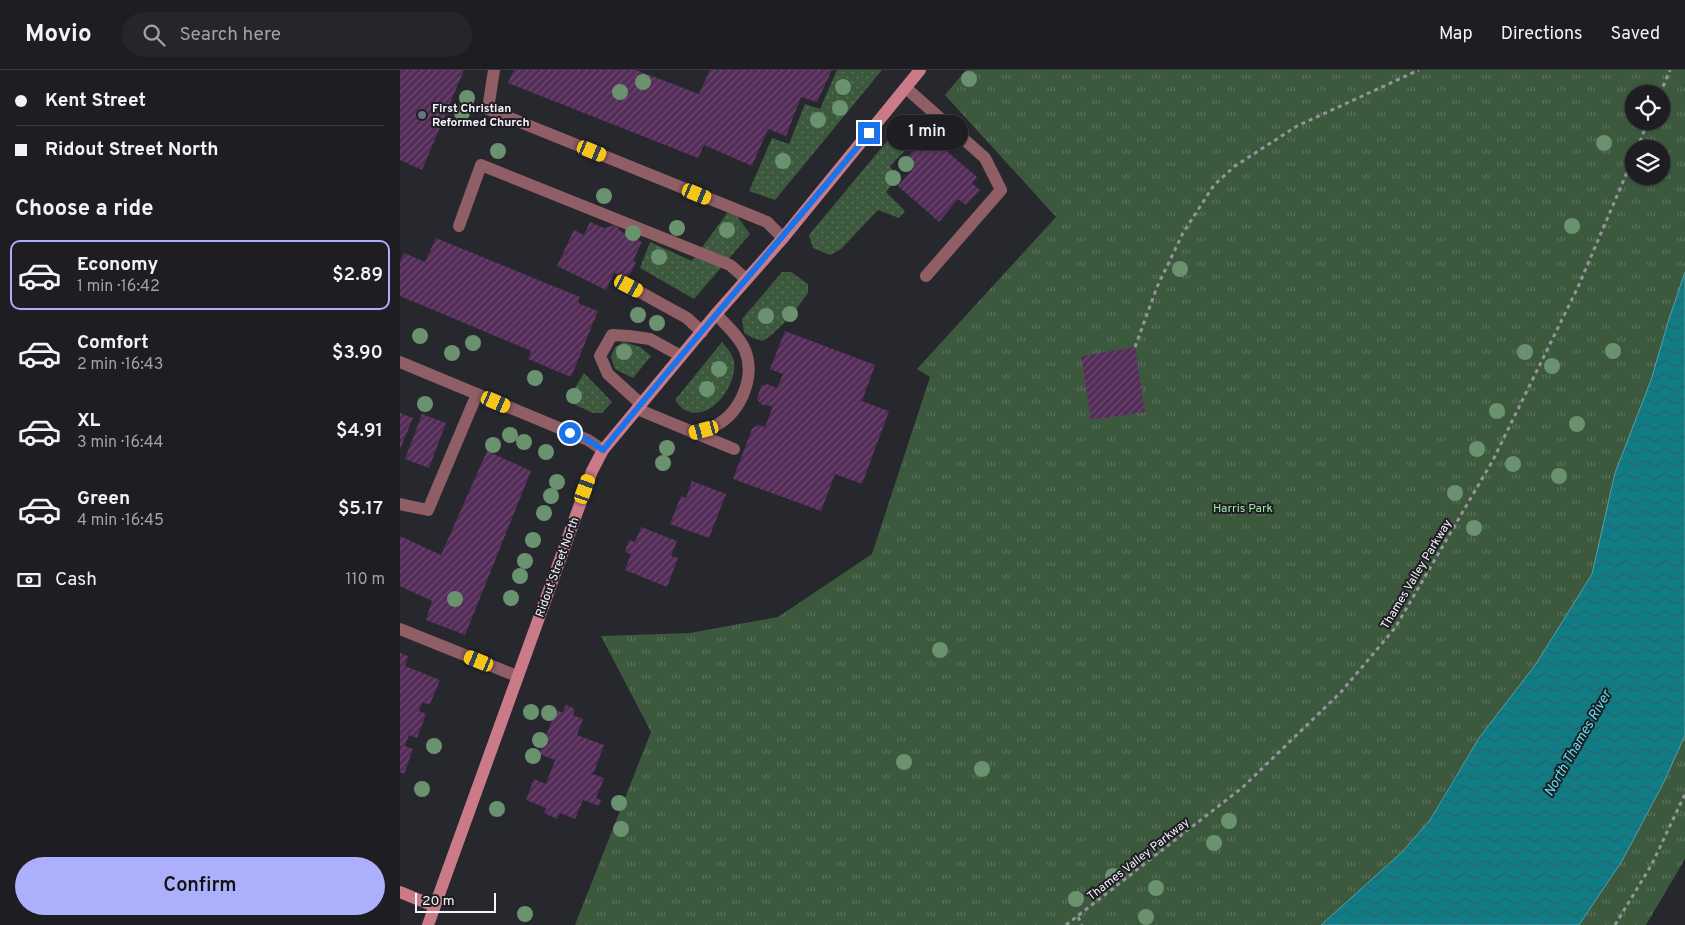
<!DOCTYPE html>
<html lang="en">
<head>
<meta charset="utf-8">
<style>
	body { margin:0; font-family:Overpass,sans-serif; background:#25262a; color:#f1f3f6; height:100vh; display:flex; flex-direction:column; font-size:19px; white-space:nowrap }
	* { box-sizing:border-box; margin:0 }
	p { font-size:16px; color:#a0a2a5 }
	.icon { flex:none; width:28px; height:28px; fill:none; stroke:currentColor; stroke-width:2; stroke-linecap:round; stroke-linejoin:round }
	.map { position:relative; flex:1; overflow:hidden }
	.sheet { display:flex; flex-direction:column; background:#1d1d22; width:400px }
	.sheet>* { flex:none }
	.guide { display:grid; align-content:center; height:110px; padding:0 15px; background:#1d1d22 }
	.fabs { position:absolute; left:1225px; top:15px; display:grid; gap:10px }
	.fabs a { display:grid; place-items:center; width:45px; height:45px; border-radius:50%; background:#1d1d22; box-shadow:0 1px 4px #0004,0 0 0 1px #3b3b40; font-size:25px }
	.scale { position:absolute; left:15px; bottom:12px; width:81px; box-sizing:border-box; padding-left:5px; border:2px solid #f4f4f9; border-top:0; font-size:14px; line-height:18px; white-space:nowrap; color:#f4f4f9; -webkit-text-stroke:4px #1e1d24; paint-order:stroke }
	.end { position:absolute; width:22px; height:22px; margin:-11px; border:6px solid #1a73e8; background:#fff; box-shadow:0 0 0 2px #fff }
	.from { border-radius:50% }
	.bubble { position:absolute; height:35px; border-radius:18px; background:#1d1d22; box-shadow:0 1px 4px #0004,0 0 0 1px #3b3b40; font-size:16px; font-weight:600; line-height:35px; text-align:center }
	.car { position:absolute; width:15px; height:30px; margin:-15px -8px; border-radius:6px; box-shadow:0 0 4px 1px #0007; background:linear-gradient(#f5c518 24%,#345 0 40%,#f5c518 0 76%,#345 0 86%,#f5c518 0) }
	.guide b { display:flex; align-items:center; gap:18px; height:48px; font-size:19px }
	.guide b+b { border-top:1px solid #3b3b40 }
	.guide i { width:12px; height:12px; background:#f1f3f6 }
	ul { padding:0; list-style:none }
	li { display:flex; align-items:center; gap:15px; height:70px; margin:0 10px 8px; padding:0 5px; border:2px solid transparent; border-radius:10px }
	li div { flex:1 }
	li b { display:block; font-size:19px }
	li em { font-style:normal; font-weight:600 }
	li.on { border-color:#acaffb }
	li>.icon { width:45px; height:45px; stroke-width:1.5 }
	h2 { padding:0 15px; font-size:22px; line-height:60px }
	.pay { display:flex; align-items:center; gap:12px; height:55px; padding:0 15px; font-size:19px }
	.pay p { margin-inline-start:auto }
	.button { display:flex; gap:10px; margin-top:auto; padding:10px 15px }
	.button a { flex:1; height:58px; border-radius:30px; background:#acaffb; color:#111; font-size:20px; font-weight:600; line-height:58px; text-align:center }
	header { display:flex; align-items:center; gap:30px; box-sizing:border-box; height:70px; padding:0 25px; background:#1d1d22; border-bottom:1px solid #3b3b40 }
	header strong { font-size:24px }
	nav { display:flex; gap:28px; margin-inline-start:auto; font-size:18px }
	.search { width:350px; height:45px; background:#25262a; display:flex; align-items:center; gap:12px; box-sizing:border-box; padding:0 18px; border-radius:28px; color:#a0a2a5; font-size:19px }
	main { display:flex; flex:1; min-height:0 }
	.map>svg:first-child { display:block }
	.grass { fill:url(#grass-dots) }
	.park { fill:url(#park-tufts); fill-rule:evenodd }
	.water { fill:url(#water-waves); stroke:#54a0a8 }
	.building { fill:url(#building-hatch) }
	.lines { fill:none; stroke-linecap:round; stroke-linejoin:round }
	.path { stroke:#94949a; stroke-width:3; stroke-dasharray:4 4; stroke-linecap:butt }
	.lane { stroke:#905e65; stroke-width:12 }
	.street { stroke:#905e65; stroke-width:12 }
	.secondary { stroke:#cb7b87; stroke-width:12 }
	.tree { fill:#6a926f }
	.route { stroke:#1a73e8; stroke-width:6 }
	.worship-dot { fill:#6b7280; stroke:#1e1d24; stroke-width:2 }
	.labels { text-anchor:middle; stroke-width:4; stroke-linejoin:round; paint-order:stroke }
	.poi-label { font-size:12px; font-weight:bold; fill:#f4f4f9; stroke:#1e1d24; text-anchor:start }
	.park-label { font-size:12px; fill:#a1e9a5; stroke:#1e1d24 }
	.street-label { font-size:12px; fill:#f4f4f9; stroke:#1e1d24 }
	.water-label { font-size:14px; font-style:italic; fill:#5ce3f1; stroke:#1e1d24 }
</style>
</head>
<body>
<header>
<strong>Movio</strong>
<div class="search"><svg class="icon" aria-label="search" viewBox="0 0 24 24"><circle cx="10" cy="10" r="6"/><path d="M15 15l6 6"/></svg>Search here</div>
<nav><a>Map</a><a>Directions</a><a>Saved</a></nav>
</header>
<main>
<section class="sheet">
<div class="guide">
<b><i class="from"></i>Kent Street</b>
<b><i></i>Ridout Street North</b>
</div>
<h2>Choose a ride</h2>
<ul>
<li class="on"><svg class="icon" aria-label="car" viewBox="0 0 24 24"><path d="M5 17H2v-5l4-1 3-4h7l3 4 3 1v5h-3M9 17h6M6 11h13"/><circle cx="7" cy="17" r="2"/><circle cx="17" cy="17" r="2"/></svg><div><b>Economy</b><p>1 min · 16:42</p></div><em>$2.89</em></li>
<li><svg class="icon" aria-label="car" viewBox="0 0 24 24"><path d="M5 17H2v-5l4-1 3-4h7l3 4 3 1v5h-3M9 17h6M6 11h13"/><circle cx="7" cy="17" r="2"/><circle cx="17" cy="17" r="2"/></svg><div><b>Comfort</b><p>2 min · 16:43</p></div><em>$3.90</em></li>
<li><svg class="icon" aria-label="car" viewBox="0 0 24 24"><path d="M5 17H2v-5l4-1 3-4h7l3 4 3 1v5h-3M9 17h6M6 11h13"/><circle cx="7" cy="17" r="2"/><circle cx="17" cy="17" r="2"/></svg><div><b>XL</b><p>3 min · 16:44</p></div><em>$4.91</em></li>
<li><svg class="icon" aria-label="car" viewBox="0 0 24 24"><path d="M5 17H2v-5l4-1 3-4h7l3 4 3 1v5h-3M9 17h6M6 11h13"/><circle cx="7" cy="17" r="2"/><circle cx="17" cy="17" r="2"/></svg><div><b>Green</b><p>4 min · 16:45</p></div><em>$5.17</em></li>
</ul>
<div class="pay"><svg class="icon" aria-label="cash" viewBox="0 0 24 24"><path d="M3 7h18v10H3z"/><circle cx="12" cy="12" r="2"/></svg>Cash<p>110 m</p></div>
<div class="button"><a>Confirm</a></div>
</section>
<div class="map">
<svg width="1285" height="855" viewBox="0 0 1285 855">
	<defs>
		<pattern id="grass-dots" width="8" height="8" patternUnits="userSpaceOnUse" patternTransform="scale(1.25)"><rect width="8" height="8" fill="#3c593e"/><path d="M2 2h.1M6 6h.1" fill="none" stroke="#59715b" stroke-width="1.8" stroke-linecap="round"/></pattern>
		<pattern id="park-tufts" width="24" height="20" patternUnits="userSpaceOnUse" patternTransform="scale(1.25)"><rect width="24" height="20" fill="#3c593e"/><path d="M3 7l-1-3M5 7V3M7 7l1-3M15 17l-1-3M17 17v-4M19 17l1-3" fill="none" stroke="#59715b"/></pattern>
		<pattern id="water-waves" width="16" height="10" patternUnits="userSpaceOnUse" patternTransform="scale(1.25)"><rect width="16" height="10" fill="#107c85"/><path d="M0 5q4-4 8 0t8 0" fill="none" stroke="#2c6268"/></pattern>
		<pattern id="building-hatch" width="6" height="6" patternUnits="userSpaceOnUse" patternTransform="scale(1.25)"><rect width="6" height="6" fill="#542c58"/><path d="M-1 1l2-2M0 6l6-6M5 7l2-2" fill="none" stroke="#6d4b71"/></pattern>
	</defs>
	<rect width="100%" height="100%" fill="#27272e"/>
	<path class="grass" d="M437 0H482L375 130 349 121 372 68 389 74 405 34 420 39Z
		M517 45 530 54 490 96 497 108 486 122 505 141 499 148 478 140 441 179 430 185 413 178 409 165 508 46Z
		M328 142 337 146 350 164 294 229 240 198 250 172 292 191Z
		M382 202H391L408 214V223C396 240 381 259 363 271L353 268 344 263 342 249Z
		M224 272 240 277 251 286 233 308 215 299 211 287 215 277Z
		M322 272C326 277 331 282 333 288 341 311 310 356 283 339 280 337 278 333 275 330Z
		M184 303 212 332 202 343H193L167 331Z"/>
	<path class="park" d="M566 0H1285V241L1178 559 1057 703 1030 750 1002 782 921 855H175L251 662 201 566 290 563 378 547 472 484 530 307 517 299 656 147 545 25ZM1234 24H1261V51H1234ZM1234 79H1261V106H1234Z
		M1285 665V789L1246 855H1179L1222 791 1264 712Z"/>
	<path class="water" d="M1285 202V665L1264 712 1222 791 1179 855H921L1002 782 1030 750 1079 668 1136 594 1192 504 1215 403 1251 310 1269 249Z"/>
	<path class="building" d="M0 0H64L22 100 0 90Z
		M114 0H236L299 24 310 0H432L417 32 401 27 386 66 368 59 352 96 304 75 298 88 108 13Z
		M523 70 532 78 537 73 577 107 572 113 580 120 566 135 558 129 539 152 498 116 514 98 505 90Z
		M190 152 204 158 215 155 222 162 242 172 233 191 236 192 232 201 226 208 214 203 206 220 157 196 174 160 184 165Z
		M36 168 180 227 178 233 198 241 171 307 128 289 131 281 0 226V192L4 183 25 192Z
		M385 261 475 295 462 331 489 341 462 414 435 404 421 441 333 409 352 359 358 355 365 357 373 336 362 335 357 329 361 316 367 314 377 318 383 304 370 299Z
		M735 277 745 342 691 350 681 286Z
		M0 343 13 348 0 379Z
		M22 344 46 353 29 398 5 389Z
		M87 381 131 401 65 565 26 550 32 531 0 516V466L41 485Z
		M292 411 326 424 309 468 270 454 281 426 286 428Z
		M241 457 277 471 271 486 278 488 267 517 225 500 231 484 225 482 229 470 235 472Z
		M0 583 8 586 5 596 40 610 30 634 22 633 19 641 26 644 17 668 9 665 5 676 13 679 4 704 0 702Z
		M166 635 175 639 173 645 183 649 177 665 204 675 194 702 190 703 204 708 196 728 201 730 199 736 183 730 175 749 160 743 157 749 144 743 146 738 126 730 134 709 146 714 155 690 139 684 156 640 163 643Z"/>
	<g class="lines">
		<path class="path" d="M1260 24 1270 0
			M1237 79 1248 51
			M735 277 757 217 783 163 814 115 835 96 897 56 1019 0
			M678 847 682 855
			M666 855 843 717 941 622 995 558 1093 390 1178 217 1234 86
			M1215 855 1252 794 1285 724"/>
		<path class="lane" d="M94 0 88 39 367 152 383 168
			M506 18 585 88 601 120 526 206
			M59 156 81 95 330 195 346 209
			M229 216 287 248 302 262
			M241 334 208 304 200 286 212 265 229 266 250 269 281 286
			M237 339 334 379
			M293 363C300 361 309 360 315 356 340 343 356 308 345 280 339 266 326 255 316 244
			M0 434 28 440 77 324
			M0 559 117 606"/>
		<path class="street" d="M0 292 188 370 203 380"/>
		<path class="secondary" d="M0 822 34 836
			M28 855 192 401 203 380 237 339 316 244 383 168 520 0"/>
	</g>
	<g class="tree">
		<circle cx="569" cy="9" r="8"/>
		<circle cx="243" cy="12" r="8"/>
		<circle cx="443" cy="17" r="8"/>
		<circle cx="220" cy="22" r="8"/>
		<circle cx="67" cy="28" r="8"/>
		<circle cx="440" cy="38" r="8"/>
		<circle cx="62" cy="43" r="8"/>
		<circle cx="418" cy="50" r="8"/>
		<circle cx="532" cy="64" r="8"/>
		<circle cx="1204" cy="73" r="8"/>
		<circle cx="98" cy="81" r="8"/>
		<circle cx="383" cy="91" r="8"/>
		<circle cx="506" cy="94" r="8"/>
		<circle cx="493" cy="108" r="8"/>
		<circle cx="204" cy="126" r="8"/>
		<circle cx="1172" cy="156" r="8"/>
		<circle cx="277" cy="158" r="8"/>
		<circle cx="327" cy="160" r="8"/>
		<circle cx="233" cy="163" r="8"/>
		<circle cx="259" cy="187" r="8"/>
		<circle cx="780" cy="199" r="8"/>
		<circle cx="390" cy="244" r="8"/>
		<circle cx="238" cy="245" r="8"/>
		<circle cx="366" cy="246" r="8"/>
		<circle cx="257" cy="253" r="8"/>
		<circle cx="20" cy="266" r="8"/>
		<circle cx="73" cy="273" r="8"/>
		<circle cx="1213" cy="281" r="8"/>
		<circle cx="224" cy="282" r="8"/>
		<circle cx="1125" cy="282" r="8"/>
		<circle cx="52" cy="283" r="8"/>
		<circle cx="1152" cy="296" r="8"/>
		<circle cx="319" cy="299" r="8"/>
		<circle cx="135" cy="308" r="8"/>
		<circle cx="307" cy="319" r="8"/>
		<circle cx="174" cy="326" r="8"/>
		<circle cx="25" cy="334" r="8"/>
		<circle cx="1097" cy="341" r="8"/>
		<circle cx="1177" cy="354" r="8"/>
		<circle cx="110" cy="365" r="8"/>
		<circle cx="124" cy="372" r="8"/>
		<circle cx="93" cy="375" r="8"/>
		<circle cx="267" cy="378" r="8"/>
		<circle cx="1077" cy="379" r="8"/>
		<circle cx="146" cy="382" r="8"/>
		<circle cx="263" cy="393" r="8"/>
		<circle cx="1113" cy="394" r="8"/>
		<circle cx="1159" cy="406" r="8"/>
		<circle cx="157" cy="412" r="8"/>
		<circle cx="1055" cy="423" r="8"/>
		<circle cx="151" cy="426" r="8"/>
		<circle cx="144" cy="443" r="8"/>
		<circle cx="1074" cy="458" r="8"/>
		<circle cx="133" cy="470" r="8"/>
		<circle cx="125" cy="491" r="8"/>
		<circle cx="120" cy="506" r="8"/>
		<circle cx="111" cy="528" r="8"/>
		<circle cx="55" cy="529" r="8"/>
		<circle cx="540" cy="580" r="8"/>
		<circle cx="131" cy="642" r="8"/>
		<circle cx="149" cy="643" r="8"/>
		<circle cx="140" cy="670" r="8"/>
		<circle cx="34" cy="676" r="8"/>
		<circle cx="133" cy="686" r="8"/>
		<circle cx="504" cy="692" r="8"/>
		<circle cx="582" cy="699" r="8"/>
		<circle cx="22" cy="719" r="8"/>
		<circle cx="219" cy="733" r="8"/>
		<circle cx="97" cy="739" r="8"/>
		<circle cx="829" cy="751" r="8"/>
		<circle cx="221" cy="759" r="8"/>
		<circle cx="814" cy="773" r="8"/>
		<circle cx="713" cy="806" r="8"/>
		<circle cx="756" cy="818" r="8"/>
		<circle cx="676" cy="829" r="8"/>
		<circle cx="125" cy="844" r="8"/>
		<circle cx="746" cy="847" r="8"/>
	</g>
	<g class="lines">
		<path class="route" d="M170 363 188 370 203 380C290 273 381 170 469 63"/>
	</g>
	<circle class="worship-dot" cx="22" cy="45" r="5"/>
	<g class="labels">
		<g class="poi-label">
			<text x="32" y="42">First Christian<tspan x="32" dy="14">Reformed Church</tspan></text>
		</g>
		<g class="park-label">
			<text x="843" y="442">Harris Park</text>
		</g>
		<g class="street-label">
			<text transform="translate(157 497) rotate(-70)" y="4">Ridout Street North</text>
			<text transform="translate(1016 504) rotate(-59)" y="4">Thames Valley Parkway</text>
			<text transform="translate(738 789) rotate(-38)" y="4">Thames Valley Parkway</text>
		</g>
		<g class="water-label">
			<text transform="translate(1177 673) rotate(-60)" y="5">North Thames River</text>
		</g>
	</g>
</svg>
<div class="fabs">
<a><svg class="icon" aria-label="locate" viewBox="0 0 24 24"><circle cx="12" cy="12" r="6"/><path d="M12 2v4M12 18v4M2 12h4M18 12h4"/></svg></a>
<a><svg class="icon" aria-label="layers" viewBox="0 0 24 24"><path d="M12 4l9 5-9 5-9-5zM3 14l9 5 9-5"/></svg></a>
</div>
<div class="scale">20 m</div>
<i class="end from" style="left:170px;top:363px"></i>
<i class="end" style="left:469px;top:63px"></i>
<div class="bubble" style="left:486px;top:45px;width:82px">1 min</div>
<i class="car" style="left:192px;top:81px;rotate:112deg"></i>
<i class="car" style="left:297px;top:124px;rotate:112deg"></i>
<i class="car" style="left:229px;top:216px;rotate:118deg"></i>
<i class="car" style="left:96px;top:332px;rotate:113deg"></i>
<i class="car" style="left:304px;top:360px;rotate:255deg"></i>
<i class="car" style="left:185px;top:419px;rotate:20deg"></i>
<i class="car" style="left:79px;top:591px;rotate:292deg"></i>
</div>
</main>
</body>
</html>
